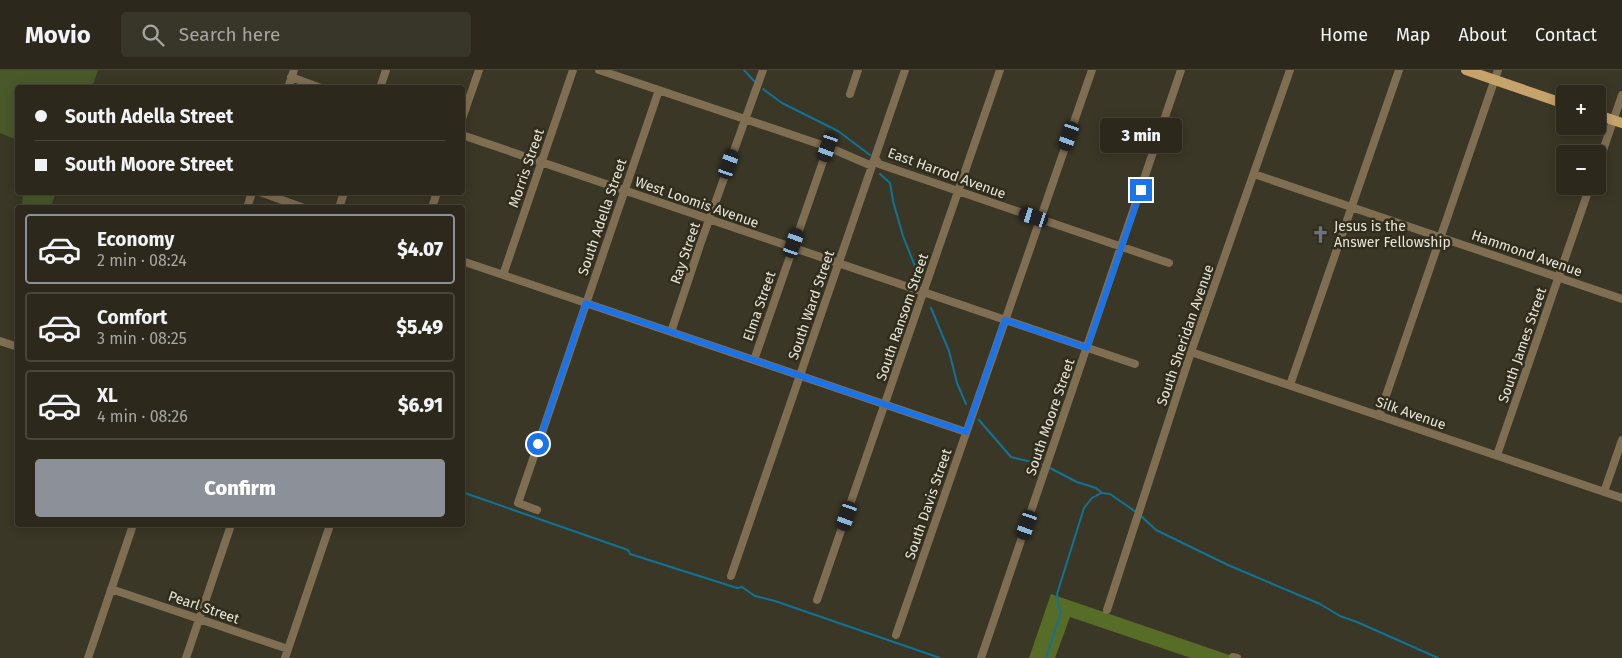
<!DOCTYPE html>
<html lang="en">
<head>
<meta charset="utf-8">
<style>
	body { margin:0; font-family:"Fira Sans",sans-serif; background:#383529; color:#f1f3f6; height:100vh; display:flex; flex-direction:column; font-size:19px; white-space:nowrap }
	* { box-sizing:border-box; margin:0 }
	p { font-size:16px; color:#a6a6a3 }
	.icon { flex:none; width:28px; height:28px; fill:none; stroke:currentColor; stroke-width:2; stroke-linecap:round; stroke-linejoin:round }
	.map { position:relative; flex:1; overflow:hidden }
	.details { position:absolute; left:15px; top:135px; width:450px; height:322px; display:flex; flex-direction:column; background:#2c291c; border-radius:5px; box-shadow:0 2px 12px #0003,0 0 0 1px #48453b }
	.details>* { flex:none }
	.hud { position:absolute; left:15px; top:15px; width:450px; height:110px; border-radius:5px; box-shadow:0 2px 12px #0003,0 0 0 1px #48453b; display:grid; align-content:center; height:110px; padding:0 20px; background:#2c291c }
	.fabs { position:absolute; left:1556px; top:15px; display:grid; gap:10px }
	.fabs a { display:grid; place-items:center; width:50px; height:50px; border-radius:5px; background:#2c291c; box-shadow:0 2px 12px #0003,0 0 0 1px #48453b; font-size:25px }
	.end { position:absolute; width:22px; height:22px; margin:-11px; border:6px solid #1a73e8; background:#fff; box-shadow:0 0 0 2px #fff }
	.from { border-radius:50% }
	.bubble { position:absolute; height:35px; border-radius:5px; background:#2c291c; box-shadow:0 2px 12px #0003,0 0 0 1px #48453b; font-size:16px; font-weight:800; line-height:35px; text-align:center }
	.car { position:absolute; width:15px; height:30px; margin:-15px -8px; border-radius:6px; box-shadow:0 0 4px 1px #0007; background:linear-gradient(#222 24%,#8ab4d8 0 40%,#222 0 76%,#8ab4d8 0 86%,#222 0) }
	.hud b { display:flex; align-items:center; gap:18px; height:48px; font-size:19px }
	.hud b+b { border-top:1px solid #48453b }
	.hud i { width:12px; height:12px; background:#f1f3f6 }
	ul { padding:9px 0 0; list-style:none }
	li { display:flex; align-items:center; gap:15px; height:70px; margin:0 10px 8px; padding:0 10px; border:2px solid #48453b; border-radius:5px }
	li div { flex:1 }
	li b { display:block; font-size:19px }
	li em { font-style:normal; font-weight:800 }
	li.on { border-color:#8c9099 }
	li>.icon { width:45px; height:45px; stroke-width:1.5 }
	.primary-button { display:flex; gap:10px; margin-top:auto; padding:10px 20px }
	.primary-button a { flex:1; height:58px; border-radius:5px; background:#8c9099; color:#fff; font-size:20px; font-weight:800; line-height:58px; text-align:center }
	header { display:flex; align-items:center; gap:30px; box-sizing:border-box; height:70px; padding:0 25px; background:#2c291c; border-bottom:1px solid #48453b }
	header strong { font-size:24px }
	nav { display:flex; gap:28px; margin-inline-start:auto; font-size:18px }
	.search { width:350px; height:45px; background:#383529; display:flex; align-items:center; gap:12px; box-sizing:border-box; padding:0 18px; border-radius:5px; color:#a6a6a3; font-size:19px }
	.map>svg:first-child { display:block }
	.green { fill:#49592a }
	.forest { fill:#576d27 }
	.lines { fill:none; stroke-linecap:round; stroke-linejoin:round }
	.stream { stroke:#0f7497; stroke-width:2 }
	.minor { stroke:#806e53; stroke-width:8 }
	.major { stroke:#c7a36c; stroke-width:10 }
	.route { stroke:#1a73e8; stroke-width:6 }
	.labels { text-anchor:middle; stroke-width:5; stroke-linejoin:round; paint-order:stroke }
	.street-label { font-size:14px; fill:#e7e5da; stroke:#302d1c }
	.poi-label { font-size:14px; fill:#e7e5da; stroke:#302d1c; text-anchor:start }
</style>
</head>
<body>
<header>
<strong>Movio</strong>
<div class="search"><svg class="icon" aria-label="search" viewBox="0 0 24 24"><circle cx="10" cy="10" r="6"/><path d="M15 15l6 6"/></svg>Search here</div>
<nav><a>Home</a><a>Map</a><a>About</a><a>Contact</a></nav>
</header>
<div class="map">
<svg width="1622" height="588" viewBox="0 0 1622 588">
	<rect width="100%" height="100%" fill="#3a3726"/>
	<path class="green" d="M0 0H98L92 17 18 18 17 70 0 63Z
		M23 123V122L56 123 50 138 22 137Z"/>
	<path class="forest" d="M1051 524 1238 588H1191L1070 547 1055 588H1029Z"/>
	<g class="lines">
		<path class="stream" d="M744 0 754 11
			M763 19 782 33 838 61 870 85
			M880 104 890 113 893 131 903 166 920 209
			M931 238 949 281 957 313 966 334
			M979 350 1011 387 1044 395
			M1048 397 1077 412 1096 418 1102 423 1110 424 1136 442
			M462 422 628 480 630 484 737 518 742 517 755 526 775 531 940 588
			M1140 445 1156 460 1228 495 1320 534 1340 546 1357 552 1438 588
			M1046 588 1061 542 1058 534 1057 524 1084 438 1092 428 1101 423"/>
		<path class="minor" d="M599 0 828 77 872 96
			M291 7 321 18
			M288 18 294 0
			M380 18 386 0
			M850 24 858 0
			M462 49 479 0
			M462 65 1135 294
			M875 88 879 94 1169 193
			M1598 95 1622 25
			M1254 104 1622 229
			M260 122 304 138
			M247 138 252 122
			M339 138 344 122
			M432 138 437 122
			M462 191 966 362
			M503 205 573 0
			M671 262 700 175 763 0
			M0 271 18 277
			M1191 282 1622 428
			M754 290 828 77
			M1290 315 1399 0
			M1379 346 1498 0
			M1497 385 1590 116
			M1604 422 1622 370
			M537 440 518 433 659 20
			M731 506 905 0
			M111 519 288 579
			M817 530 1000 0
			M1107 540 1191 282 1290 0
			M896 565 1092 0
			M1233 587 1237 588
			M88 588 133 455
			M186 588 231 455
			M285 588 330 455
			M981 588 1181 0"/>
		<path class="major" d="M1466 0 1565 34
			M1598 45 1622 53"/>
	</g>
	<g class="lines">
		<path class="route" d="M538 374 586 233 966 362 1005 250 1087 278 1141 120"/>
	</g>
	<defs>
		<symbol id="church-bare" viewBox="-9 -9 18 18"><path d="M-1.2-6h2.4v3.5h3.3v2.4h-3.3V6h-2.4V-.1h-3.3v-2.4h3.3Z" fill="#6b7280" stroke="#302d1c" stroke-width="2.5" paint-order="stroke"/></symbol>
	</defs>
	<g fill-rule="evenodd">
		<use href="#church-bare" x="1308" y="152" width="25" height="25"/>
	</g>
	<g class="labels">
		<g class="street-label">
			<text transform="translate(526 98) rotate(-71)" y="5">Morris Street</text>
			<text transform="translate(947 103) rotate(20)" y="5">East Harrod Avenue</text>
			<text transform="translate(697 132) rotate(19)" y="5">West Loomis Avenue</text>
			<text transform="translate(602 147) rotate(-71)" y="5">South Adella Street</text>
			<text transform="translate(685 183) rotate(-71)" y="5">Ray Street</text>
			<text transform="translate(1527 183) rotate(19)" y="5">Hammond Avenue</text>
			<text transform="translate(811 235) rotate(-71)" y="5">South Ward Street</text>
			<text transform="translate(759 236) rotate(-71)" y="5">Elma Street</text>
			<text transform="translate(902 247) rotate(-71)" y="5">South Ransom Street</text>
			<text transform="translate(1185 265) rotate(-71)" y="5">South Sheridan Avenue</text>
			<text transform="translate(1522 275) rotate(-71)" y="5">South James Street</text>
			<text transform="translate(1411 343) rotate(19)" y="5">Silk Avenue</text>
			<text transform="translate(1050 347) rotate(-71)" y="5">South Moore Street</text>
			<text transform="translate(928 434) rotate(-71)" y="5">South Davis Street</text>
			<text transform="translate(204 537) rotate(19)" y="5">Pearl Street</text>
		</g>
		<g class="poi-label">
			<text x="1334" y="161">Jesus is the<tspan x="1334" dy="16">Answer Fellowship</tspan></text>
		</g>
	</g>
</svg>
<div class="fabs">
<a>+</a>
<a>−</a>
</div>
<i class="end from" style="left:538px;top:374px"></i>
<i class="end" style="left:1141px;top:120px"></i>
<div class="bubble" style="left:1100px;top:48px;width:82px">3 min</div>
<i class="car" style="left:1069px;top:66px;rotate:199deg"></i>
<i class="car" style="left:828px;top:77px;rotate:199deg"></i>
<i class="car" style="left:729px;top:94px;rotate:19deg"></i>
<i class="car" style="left:1034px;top:147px;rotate:288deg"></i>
<i class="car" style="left:794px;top:173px;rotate:19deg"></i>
<i class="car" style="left:847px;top:446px;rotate:199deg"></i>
<i class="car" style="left:1027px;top:455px;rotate:199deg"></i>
<div class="hud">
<b><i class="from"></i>South Adella Street</b>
<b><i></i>South Moore Street</b>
</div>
<section class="details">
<ul>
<li class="on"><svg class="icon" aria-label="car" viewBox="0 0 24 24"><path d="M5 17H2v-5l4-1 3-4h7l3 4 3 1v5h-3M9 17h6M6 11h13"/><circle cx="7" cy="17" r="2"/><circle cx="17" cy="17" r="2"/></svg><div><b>Economy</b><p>2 min · 08:24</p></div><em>$4.07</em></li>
<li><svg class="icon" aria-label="car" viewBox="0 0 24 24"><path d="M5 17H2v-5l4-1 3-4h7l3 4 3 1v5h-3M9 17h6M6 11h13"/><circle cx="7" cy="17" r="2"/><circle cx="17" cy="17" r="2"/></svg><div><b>Comfort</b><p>3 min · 08:25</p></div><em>$5.49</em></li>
<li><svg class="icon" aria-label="car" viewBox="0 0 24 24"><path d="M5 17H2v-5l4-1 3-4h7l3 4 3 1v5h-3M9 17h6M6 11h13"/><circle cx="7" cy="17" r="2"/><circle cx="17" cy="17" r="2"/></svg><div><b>XL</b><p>4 min · 08:26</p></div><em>$6.91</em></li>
</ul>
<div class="primary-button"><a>Confirm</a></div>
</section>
</div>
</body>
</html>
